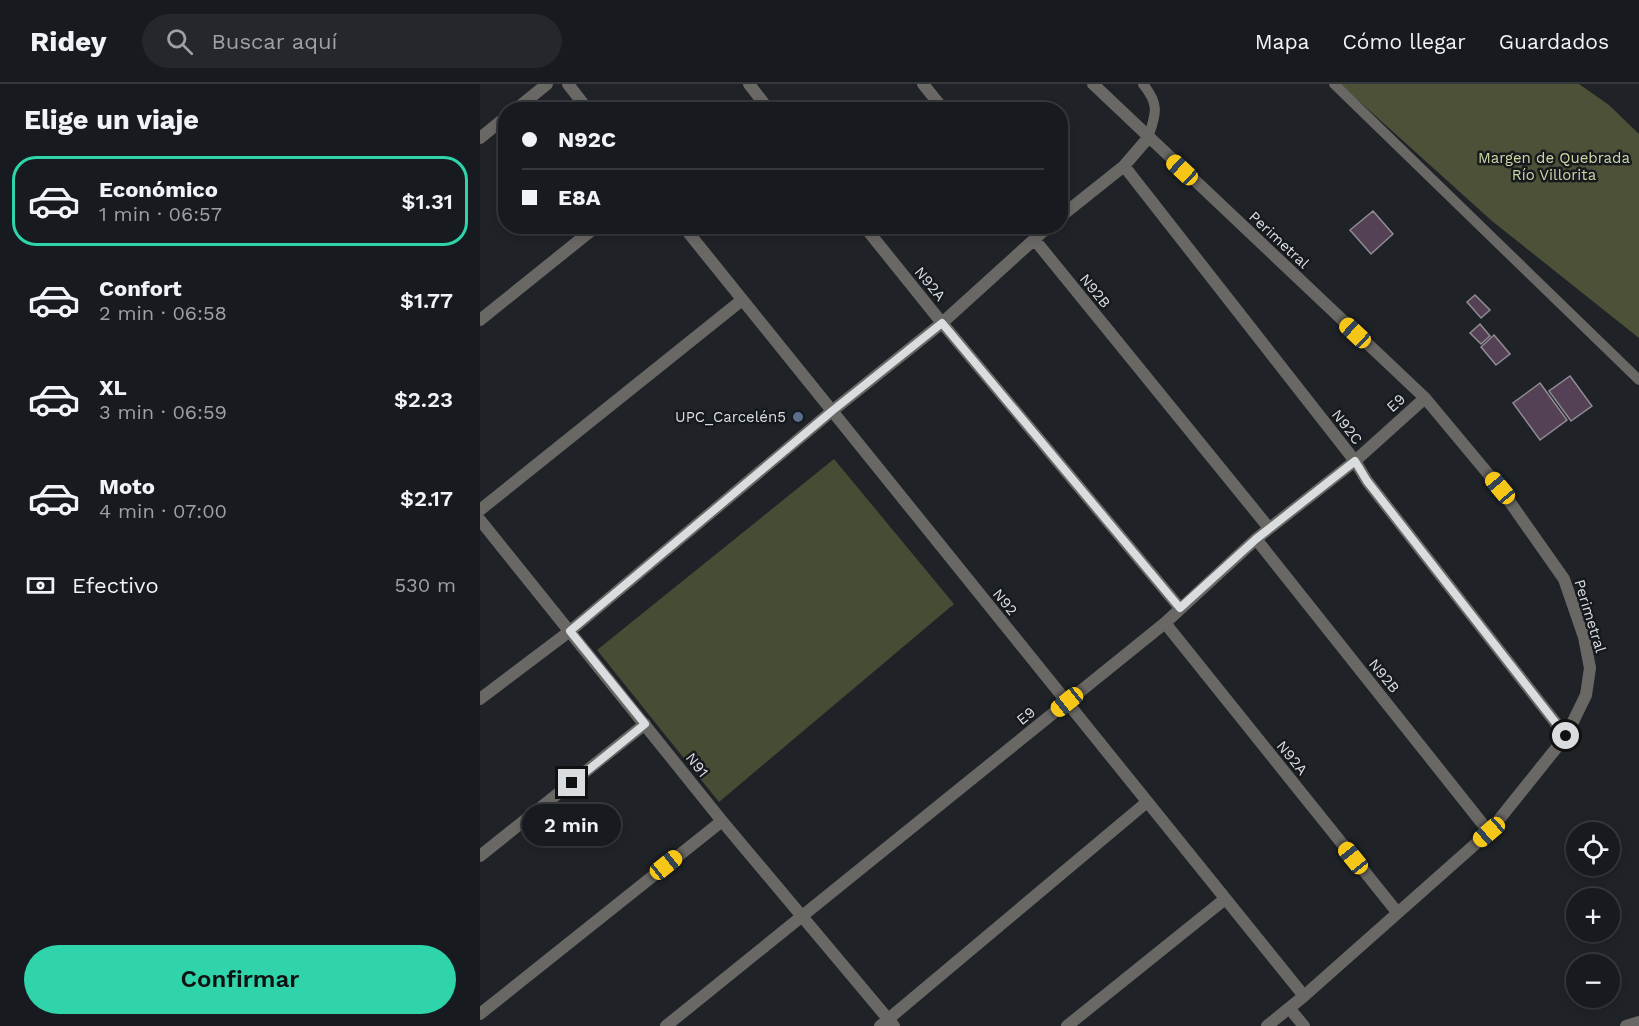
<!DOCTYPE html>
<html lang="es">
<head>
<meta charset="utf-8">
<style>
	body { margin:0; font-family:"Work Sans",sans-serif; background:#24272b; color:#f1f3f6; height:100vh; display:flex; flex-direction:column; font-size:22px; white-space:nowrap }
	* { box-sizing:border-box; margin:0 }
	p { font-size:20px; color:#9ea1a4 }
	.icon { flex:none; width:33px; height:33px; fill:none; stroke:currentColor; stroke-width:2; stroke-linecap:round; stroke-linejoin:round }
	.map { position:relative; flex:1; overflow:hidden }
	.drawer { display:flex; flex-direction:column; background:#171a1e; width:480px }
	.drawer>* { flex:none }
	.guide { position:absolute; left:18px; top:18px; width:570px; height:132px; border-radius:24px; box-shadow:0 3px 9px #0003,0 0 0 2px #36383c; display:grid; align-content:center; height:132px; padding:0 24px; background:#171a1e }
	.tools { position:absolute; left:1086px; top:738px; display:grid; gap:12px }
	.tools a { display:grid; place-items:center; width:54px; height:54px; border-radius:50%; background:#171a1e; box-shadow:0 3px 9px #0003,0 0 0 2px #36383c; font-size:30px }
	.end { position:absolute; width:27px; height:27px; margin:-14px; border:8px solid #dadde0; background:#111; box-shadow:0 0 0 3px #111 }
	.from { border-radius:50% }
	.bubble { position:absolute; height:42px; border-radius:21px; background:#171a1e; box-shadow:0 3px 9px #0003,0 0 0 2px #36383c; font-size:20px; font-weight:600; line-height:42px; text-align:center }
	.car { position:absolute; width:18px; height:36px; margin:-18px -9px; border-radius:8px; box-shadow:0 0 4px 2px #0007; background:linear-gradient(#f5c518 24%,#345 0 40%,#f5c518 0 76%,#345 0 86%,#f5c518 0) }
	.guide b { display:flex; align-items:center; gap:21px; height:57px; font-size:22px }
	.guide b+b { border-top:2px solid #36383c }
	.guide i { width:15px; height:15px; background:#f1f3f6 }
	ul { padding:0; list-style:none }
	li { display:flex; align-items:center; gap:18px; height:90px; margin:0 12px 9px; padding:0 12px; border:3px solid transparent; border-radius:24px }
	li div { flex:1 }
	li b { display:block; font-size:22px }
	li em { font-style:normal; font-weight:600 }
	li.active { border-color:#2fd4aa }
	li>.icon { width:54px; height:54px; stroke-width:1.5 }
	h2 { padding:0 24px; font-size:27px; line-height:72px }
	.pay { display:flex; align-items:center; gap:15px; height:66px; padding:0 24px; font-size:22px }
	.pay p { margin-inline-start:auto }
	.primary-button { display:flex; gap:12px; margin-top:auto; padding:12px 24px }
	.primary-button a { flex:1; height:69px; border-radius:36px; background:#2fd4aa; color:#111; font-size:24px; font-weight:600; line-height:69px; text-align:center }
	header { display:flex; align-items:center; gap:36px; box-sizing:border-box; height:84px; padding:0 30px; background:#171a1e; border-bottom:2px solid #36383c }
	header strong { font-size:28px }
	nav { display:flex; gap:33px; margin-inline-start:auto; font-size:21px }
	.search { width:420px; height:54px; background:#24272b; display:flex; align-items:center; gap:15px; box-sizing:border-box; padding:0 21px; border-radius:33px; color:#9ea1a4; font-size:22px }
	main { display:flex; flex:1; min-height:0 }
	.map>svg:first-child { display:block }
	.green { fill:#474c34 }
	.forest { fill:#4c5137 }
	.building { fill:#544156; stroke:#918b92; stroke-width:1.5 }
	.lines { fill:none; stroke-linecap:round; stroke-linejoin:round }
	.lane { stroke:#6a6865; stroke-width:10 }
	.street { stroke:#6a6865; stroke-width:12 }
	.route { stroke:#dadde0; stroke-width:8 }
	.service-dot { fill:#5c6f8a; stroke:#161a1f; stroke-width:2 }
	.labels { text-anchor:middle; stroke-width:5; stroke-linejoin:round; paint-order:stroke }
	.park-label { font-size:15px; fill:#cdd8a2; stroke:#161a1f }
	.street-label { font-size:15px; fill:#dadde0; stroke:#161a1f }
	.poi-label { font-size:15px; fill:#dadde0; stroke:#161a1f; text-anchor:end }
</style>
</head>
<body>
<header>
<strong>Ridey</strong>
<div class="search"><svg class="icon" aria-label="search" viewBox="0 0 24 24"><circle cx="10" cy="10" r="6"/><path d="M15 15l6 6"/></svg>Buscar aquí</div>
<nav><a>Mapa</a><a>Cómo llegar</a><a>Guardados</a></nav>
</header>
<main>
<section class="drawer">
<h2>Elige un viaje</h2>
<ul>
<li class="active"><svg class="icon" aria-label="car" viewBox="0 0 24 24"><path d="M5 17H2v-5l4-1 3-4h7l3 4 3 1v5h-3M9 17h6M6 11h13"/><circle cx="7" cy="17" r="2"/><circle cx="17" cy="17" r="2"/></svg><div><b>Económico</b><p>1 min · 06:57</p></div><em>$1.31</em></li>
<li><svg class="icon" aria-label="car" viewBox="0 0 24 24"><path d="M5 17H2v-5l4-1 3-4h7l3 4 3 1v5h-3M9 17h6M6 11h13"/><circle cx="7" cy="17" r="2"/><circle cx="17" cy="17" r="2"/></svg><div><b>Confort</b><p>2 min · 06:58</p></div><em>$1.77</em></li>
<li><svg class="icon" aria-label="car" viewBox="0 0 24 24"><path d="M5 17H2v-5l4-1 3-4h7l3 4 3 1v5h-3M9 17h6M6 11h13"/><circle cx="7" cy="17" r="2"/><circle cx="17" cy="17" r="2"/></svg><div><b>XL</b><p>3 min · 06:59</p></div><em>$2.23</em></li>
<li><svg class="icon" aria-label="car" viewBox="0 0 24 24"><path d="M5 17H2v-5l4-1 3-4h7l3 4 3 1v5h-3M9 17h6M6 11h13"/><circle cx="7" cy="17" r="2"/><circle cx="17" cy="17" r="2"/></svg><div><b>Moto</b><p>4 min · 07:00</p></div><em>$2.17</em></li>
</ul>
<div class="pay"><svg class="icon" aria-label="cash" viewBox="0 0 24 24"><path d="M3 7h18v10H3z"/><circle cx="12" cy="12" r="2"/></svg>Efectivo<p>530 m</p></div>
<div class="primary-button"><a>Confirmar</a></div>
</section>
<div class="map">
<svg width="1159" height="942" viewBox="0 0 1159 942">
	<rect width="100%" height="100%" fill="#1f2328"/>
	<path class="green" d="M354 375 474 520 239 718 117 566Z"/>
	<path class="forest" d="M860 0H1099L1129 21 1159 50V254L1012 137Z"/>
	<path class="building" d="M893 127 913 150 891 170 870 146Z
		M995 211 1010 226 1001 234 987 218Z
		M1000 240 1010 252 1001 260 990 249Z
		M1014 251 1030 270 1016 281 1001 263Z
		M1090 292 1112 322 1091 337 1069 307Z
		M1060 299 1087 336 1060 356 1033 319Z"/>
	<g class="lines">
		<path class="lane" d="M663 0C680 21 676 29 668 54
			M854 0 1159 296"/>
		<path class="street" d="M88 0 108 26
			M269 0 289 26
			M443 0 464 26
			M613 0 945 314 1020 404 1084 495 1104 553 1110 584 1106 611 1086 652 1009 748 824 912 787 942
			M35 26 67 0
			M0 54 26 33
			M644 82 875 377 887 397 1086 652
			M580 133 644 82 668 54
			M203 142 824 912
			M384 142 462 239 700 524
			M554 155 789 444
			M0 236 117 142
			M0 426 262 216
			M0 436 242 737 414 942
			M776 455 1009 748
			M685 539 917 828
			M0 615 90 547 352 327 462 239 569 142
			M0 772 165 640
			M809 924 824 942
			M0 930 242 737
			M186 942 685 539 776 455 875 377 945 314
			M400 942 667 718
			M587 942 745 815
			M1146 942 1159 938"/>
	</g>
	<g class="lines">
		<path class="route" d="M92 699 165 640 90 547 352 327 462 239 700 524 776 455 875 377 887 397 1086 652"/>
	</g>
	<circle class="service-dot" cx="318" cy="333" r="6"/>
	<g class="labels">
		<g class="park-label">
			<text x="1074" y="79">Margen de Quebrada<tspan x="1074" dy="17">Río Villorita</tspan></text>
		</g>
		<g class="street-label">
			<text transform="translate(799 156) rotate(43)" y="5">Perimetral</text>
			<text transform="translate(450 200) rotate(51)" y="5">N92A</text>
			<text transform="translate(615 207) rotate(51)" y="5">N92B</text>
			<text transform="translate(916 319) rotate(-42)" y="5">E9</text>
			<text transform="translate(867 343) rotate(52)" y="5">N92C</text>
			<text transform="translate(525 518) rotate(51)" y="5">N92</text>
			<text transform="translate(1110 532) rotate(73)" y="5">Perimetral</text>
			<text transform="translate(904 592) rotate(51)" y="5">N92B</text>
			<text transform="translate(546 632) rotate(-39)" y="5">E9</text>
			<text transform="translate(812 674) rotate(51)" y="5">N92A</text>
			<text transform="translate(217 681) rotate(52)" y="5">N91</text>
		</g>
		<g class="poi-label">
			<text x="306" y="338">UPC_Carcelén5</text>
		</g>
	</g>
</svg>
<div class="tools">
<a><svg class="icon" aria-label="locate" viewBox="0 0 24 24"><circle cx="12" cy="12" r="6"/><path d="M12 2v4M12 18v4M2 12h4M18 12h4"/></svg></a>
<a>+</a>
<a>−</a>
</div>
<i class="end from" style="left:1086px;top:652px"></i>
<i class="end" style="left:92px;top:699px"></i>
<div class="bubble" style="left:42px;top:720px;width:99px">2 min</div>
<i class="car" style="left:702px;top:86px;rotate:313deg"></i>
<i class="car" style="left:875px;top:249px;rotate:313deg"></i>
<i class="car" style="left:1020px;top:404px;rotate:320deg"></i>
<i class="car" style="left:587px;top:618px;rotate:231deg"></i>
<i class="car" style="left:1009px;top:748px;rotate:229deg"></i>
<i class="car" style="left:873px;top:774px;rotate:321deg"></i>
<i class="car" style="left:186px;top:781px;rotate:51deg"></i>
<div class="guide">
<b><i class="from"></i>N92C</b>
<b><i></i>E8A</b>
</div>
</div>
</main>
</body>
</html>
